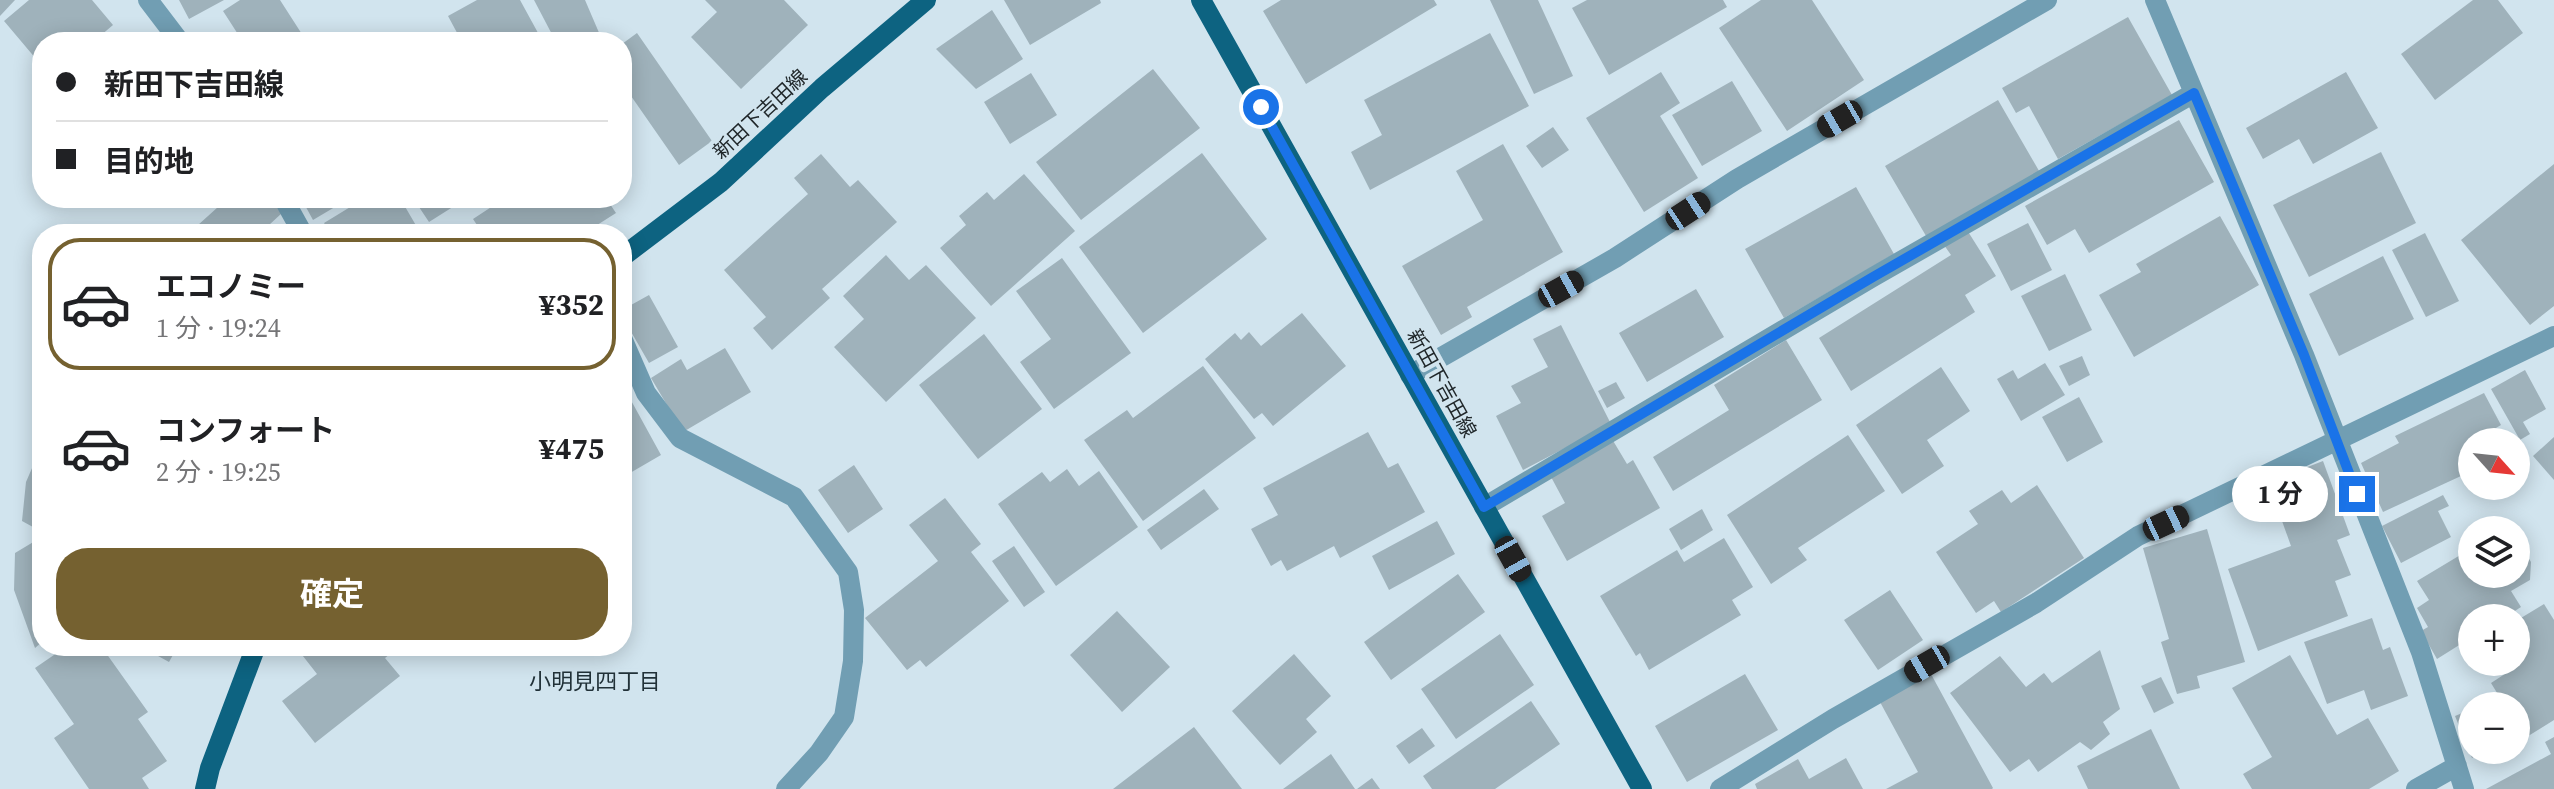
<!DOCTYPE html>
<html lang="ja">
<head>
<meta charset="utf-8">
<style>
	body { margin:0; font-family:"Source Serif 4","Noto Sans JP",serif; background:#f2f2f2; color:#202124; height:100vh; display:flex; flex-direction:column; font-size:30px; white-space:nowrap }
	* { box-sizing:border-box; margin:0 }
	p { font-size:26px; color:#757577 }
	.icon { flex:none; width:44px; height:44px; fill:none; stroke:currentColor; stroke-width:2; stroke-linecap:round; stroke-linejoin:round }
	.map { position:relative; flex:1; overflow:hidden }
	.panel { position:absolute; left:32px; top:224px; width:600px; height:432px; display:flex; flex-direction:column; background:#fff; border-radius:32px; box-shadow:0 4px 20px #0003 }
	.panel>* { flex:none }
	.banner { position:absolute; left:32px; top:32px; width:600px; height:176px; border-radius:32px; box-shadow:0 4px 20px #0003; display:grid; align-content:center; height:176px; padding:0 24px; background:#fff }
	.needle { width:52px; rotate:117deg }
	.buttons { position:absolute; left:2458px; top:428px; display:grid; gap:16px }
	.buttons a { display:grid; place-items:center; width:72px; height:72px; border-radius:50%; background:#fff; box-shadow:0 4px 20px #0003; font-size:40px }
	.end { position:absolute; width:36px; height:36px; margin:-18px; border:10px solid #1a73e8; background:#fff; box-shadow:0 0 0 4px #fff }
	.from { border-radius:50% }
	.bubble { position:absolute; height:56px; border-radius:28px; background:#fff; box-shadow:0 4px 20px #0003; font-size:26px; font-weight:700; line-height:56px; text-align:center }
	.car { position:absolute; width:24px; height:48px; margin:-24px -12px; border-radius:10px; box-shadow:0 0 6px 2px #0007; background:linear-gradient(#222 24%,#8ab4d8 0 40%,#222 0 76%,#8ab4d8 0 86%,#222 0) }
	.banner b { display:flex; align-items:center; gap:28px; height:76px; font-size:30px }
	.banner b+b { border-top:2px solid #e0e0e0 }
	.banner i { width:20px; height:20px; background:#202124 }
	ul { padding:14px 0 0; list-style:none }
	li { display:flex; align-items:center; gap:24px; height:132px; margin:0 16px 12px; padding:0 8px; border:4px solid transparent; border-radius:32px }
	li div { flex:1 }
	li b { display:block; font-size:30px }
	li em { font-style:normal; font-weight:700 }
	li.active { border-color:#756130 }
	li>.icon { width:72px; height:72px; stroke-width:1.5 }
	.primary-button { display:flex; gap:16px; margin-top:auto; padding:16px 24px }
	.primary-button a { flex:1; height:92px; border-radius:32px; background:#756130; color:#fff; font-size:32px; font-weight:700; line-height:92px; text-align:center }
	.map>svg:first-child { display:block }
	.building { fill:#9fb2bb }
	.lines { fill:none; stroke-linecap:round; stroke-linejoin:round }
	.minor { stroke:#719eb3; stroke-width:20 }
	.major { stroke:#0d6381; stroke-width:20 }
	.route { stroke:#1a73e8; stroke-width:10 }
	.labels { text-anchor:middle; stroke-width:8; stroke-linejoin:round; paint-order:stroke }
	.street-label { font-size:20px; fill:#20272a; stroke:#d1e4ee }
	.neighbourhood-label { font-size:22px; fill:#213138; stroke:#d1e4ee }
</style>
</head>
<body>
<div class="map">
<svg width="2554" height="789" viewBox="0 0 2554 789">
	<rect width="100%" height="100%" fill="#d1e4ee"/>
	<path class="building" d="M0 0H15L0 16Z
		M29 0H92L113 25 93 42H42V66L4 21Z
		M179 0H224L189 19Z
		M240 0H280L307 42H243L223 11Z
		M477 0H520L543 42H462L448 16Z
		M534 0H585L603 42H556Z
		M705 0H784L808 25 741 89 691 37 717 12Z
		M1004 0H1100L1101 3 1030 45Z
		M1281 0H1434L1437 5 1306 84 1263 11Z
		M1490 0H1538L1573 76 1534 94Z
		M1587 0H1723L1727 7 1609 75 1572 8Z
		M1761 0H1812L1864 80 1787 131 1719 28Z
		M2473 0H2498L2523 33 2435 100 2401 54Z
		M992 10 1023 59 976 89 936 49Z
		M2128 17 2172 95 2058 159 2029 106 2016 113 2002 88Z
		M637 33 712 141 679 165 622 83V44Z
		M1490 33 1529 106 1370 190 1351 152 1382 135 1364 100Z
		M1153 69 1200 128 1081 220 1036 162Z
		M1661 72 1680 103 1660 116 1698 178 1644 212 1586 118Z
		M2346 72 2378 128 2313 164 2299 139 2263 159 2246 128Z
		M1031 73 1057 115 1010 144 984 102Z
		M1732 81 1762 131 1702 166 1672 115Z
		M1998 100 2042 176 1929 241 1885 166Z
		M2179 120 2214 182 2089 253 2075 229 2047 245 2025 206Z
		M1553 127 1569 150 1542 168 1526 146Z
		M1503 144 1563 252 1467 307 1472 317 1441 335 1402 266 1483 220 1456 171Z
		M2381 152 2416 223 2309 277 2273 205Z
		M1202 153 1267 239 1143 333 1079 247Z
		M821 154 850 187 858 180 897 222 822 289 830 298 772 350 753 328 766 317 724 270 808 194 794 178Z
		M2554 164V306L2530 325 2461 240Z
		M1024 174 1075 231 991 306 940 248 966 225 959 216 987 192 994 200Z
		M1856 187 1894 254 1784 318 1745 249Z
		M228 198H268L282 213 269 225 277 234H188Z
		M301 198H350L313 220Z
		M365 198H400L421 234H331L324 223Z
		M413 198H467L429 222Z
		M505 198H606L616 213 583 234H483L473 219Z
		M2220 216 2259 285 2134 357 2099 295 2141 272 2136 264Z
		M2028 223 2052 270 2011 291 1987 244Z
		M1967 230 1996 276 1965 295 1975 312 1851 391 1819 338 1951 255 1944 245Z
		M2425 233 2459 301 2426 317 2392 250Z
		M886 255 909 280 926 265 976 318 886 402 834 347 864 319 843 296Z
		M2383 256 2414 319 2339 356 2309 294Z
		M1062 258 1131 353 1054 409 1020 362 1051 339 1016 291Z
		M2065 274 2092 330 2049 351 2021 296Z
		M1696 289 1724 337 1647 382 1619 333Z
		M649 295 678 347 649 363 622 316V310Z
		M1302 313 1346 366 1273 426 1262 413 1254 419 1205 359 1235 333 1241 340 1249 332 1261 346Z
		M1561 325 1611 424 1523 470 1496 416 1521 403 1511 386 1548 367 1533 339Z
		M984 334 1042 409 978 459 919 385Z
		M1786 340 1822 400 1673 491 1653 457 1729 410 1714 385Z
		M725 348 751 392 683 432 651 378 681 359 687 370Z
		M2082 356 2090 375 2069 386 2059 366Z
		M2045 363 2065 395 2021 421 1997 379 2013 370 2018 379Z
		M1203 366 1256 438 1143 521 1084 440 1127 410 1133 418Z
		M1941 367 1970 411 1927 440 1944 466 1902 494 1856 425Z
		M2525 370 2546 409 2523 422 2530 434 2520 440 2491 389Z
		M1616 382 1625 398 1607 408 1598 391Z
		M622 384 661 455 630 473 625 462 622 464Z
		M2484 393 2501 425 2472 442 2461 476 2383 512 2361 463 2399 443 2395 436Z
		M2079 397 2103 442 2067 462 2042 417Z
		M1368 432 1388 468 1398 463 1425 512 1340 558 1334 546 1287 571 1281 560 1271 566 1251 529 1278 515 1263 488Z
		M1848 435 1885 491 1798 548 1807 560 1771 584 1727 515Z
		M2554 437V480L2533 456Z
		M1612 439 1627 464 1633 460 1660 508 1567 561 1542 516 1565 503 1550 475Z
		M39 452 42 454V532L22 521 26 482Z
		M2323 461 2350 535 2337 540 2351 575 2335 581 2348 616 2258 651 2228 569 2291 546 2268 482Z
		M854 465 883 509 848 533 818 490Z
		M1067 469 1079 486 1099 471 1138 527 1056 586 998 504 1042 472 1050 482Z
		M2037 485 2084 558 2001 612 1994 601 1976 613 1936 552 1978 524 1969 511 2002 490 2011 503Z
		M1204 489 1219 509 1161 550 1147 530Z
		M2443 495 2449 506 2438 511 2451 537 2401 563 2382 526Z
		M945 498 981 544 971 552 1009 601 926 667 920 660 907 670 865 618 938 561 909 525Z
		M1702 509 1713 530 1681 550 1669 529Z
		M1437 521 1455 554 1389 590 1372 556Z
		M2207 529 2245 662 2197 676 2200 688 2177 694 2161 642 2169 639 2143 548Z
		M2516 537 2531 562 2530 580 2511 591 2521 607 2504 618H2472V637L2437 659 2421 631 2428 627 2417 608 2429 600 2417 581 2472 548V574H2516Z
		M40 538 42 642 35 648 14 590 15 553Z
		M1724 538 1753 587 1732 600 1741 615 1649 670 1640 653 1636 656 1600 596 1677 550 1684 562Z
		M1014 546 1045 592 1024 607 992 561Z
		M1458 574 1485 612 1391 680 1364 642Z
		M1890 590 1923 640 1878 670 1844 620Z
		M2544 604 2554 620V720L2525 738 2516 723V706H2505L2491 683 2508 672 2502 662H2516V621Z
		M1117 611 1170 667 1122 712 1070 655Z
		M2372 618 2383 650 2390 647 2408 696 2371 710 2364 690 2327 704 2304 642Z
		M1500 634 1534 685 1456 739 1421 689Z
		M67 646H101L148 712 138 719 167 761 142 778 149 789H89L54 738 74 724 35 668Z
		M140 646H178L169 662Z
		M305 646H400L385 658 400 676 315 743 282 701 317 674 299 651Z
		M2100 650 2120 709 2103 722 2110 734 2091 750 2080 742 2038 772 2029 759 2010 772 1950 693 2000 656 2026 687 2044 673 2052 683Z
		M1294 654 1331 696 1306 719 1317 732 1280 765 1232 711Z
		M2290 655 2337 735 2368 718 2399 771 2369 789H2252L2243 774 2272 757 2232 688Z
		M1745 674 1778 730 1687 782 1655 726Z
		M1931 674 1993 788 1992 789H1886L1918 772 1880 702Z
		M2161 677 2174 703 2154 713 2141 686Z
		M1531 701 1560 744 1495 789H1432L1423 776Z
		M2472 709V750H2487L2472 758 2455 716Z
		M1194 727 1242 789H1113Z
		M1422 728 1435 746 1409 764 1396 746Z
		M2151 729 2180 789H2088L2077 766Z
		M2554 737V789H2486L2551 754 2545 742Z
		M1331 754 1355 789H1283Z
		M1846 758 1863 789H1757L1755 784 1798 759 1809 779Z
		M1372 778 1380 789H1357Z"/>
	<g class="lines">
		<path class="minor" d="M148 0 180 42
			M2155 0 2304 355 2421 652 2464 789
			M283 198 303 234
			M622 338 646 393 680 438 794 497 848 572 854 610 853 661 844 717 819 753 786 789
			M1410 375 1615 258 1737 179 2047 0
			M1484 507 1873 277 2194 93
			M1720 789 1833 719 2036 603 2138 536 2554 336
			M2416 789 2457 766"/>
		<path class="major" d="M1201 0 1642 789
			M622 257 721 182 822 88 926 0
			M205 789 210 768 256 646"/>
	</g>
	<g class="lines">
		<path class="route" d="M1261 107 1484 507 1873 277 2194 93 2304 355 2357 494"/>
	</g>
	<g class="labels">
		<g class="street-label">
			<text transform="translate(760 114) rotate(-43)" y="7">新田下吉田線</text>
			<text transform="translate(1442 383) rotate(61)" y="7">新田下吉田線</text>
		</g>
		<g class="neighbourhood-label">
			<text x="595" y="689">小明見四丁目</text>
		</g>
	</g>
</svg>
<div class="buttons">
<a><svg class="needle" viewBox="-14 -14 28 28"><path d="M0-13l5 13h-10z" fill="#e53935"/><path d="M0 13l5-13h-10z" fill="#757577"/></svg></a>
<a><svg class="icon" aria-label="layers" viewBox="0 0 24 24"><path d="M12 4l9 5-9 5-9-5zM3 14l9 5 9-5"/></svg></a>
<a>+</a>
<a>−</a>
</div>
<i class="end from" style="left:1261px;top:107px"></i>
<i class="end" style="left:2357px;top:494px"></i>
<div class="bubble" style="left:2232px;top:466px;width:96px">1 分</div>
<i class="car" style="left:1840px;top:119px;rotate:240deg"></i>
<i class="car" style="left:1688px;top:211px;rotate:57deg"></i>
<i class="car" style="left:1561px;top:289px;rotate:61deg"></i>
<i class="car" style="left:2166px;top:523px;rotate:65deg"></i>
<i class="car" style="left:1513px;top:559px;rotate:151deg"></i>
<i class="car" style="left:1927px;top:664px;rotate:240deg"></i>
<div class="banner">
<b><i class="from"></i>新田下吉田線</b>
<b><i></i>目的地</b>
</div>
<section class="panel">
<ul>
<li class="active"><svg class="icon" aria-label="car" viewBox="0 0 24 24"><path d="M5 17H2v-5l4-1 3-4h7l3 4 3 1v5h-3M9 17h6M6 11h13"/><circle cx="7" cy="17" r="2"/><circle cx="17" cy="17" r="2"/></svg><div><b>エコノミー</b><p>1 分 · 19:24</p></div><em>¥352</em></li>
<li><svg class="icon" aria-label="car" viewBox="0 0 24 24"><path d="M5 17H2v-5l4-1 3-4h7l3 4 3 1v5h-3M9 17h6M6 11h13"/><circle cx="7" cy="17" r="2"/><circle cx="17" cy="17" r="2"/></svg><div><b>コンフォート</b><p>2 分 · 19:25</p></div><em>¥475</em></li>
</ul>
<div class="primary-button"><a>確定</a></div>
</section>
</div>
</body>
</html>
